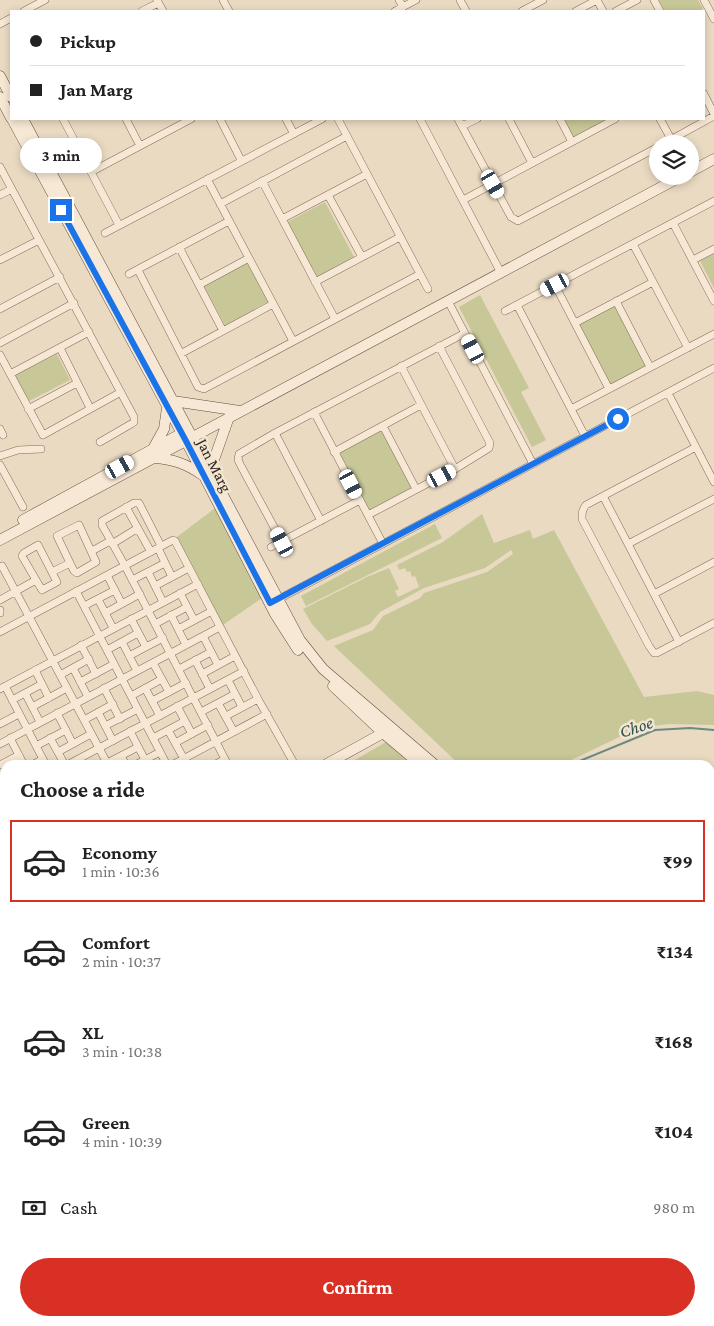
<!DOCTYPE html>
<html lang="en">
<head>
<meta charset="utf-8">
<style>
	body { margin:0; font-family:"Crimson Pro",serif; background:#f2f2f2; color:#222; height:100vh; display:flex; flex-direction:column; font-size:19px; white-space:nowrap }
	* { box-sizing:border-box; margin:0 }
	p { font-size:16px; color:#767676 }
	.icon { flex:none; width:28px; height:28px; fill:none; stroke:currentColor; stroke-width:2; stroke-linecap:round; stroke-linejoin:round }
	.map { position:relative; flex:1; overflow:hidden }
	.details { position:absolute; left:0px; top:760px; width:715px; height:566px; display:flex; flex-direction:column; background:#fff; border-radius:15px 15px 0 0; box-shadow:0 2px 8px #0003 }
	.details>* { flex:none }
	.banner { position:absolute; left:10px; top:10px; width:695px; height:110px; border-radius:0px; box-shadow:0 2px 8px #0003; display:grid; align-content:center; height:110px; padding:0 20px; background:#fff }
	.fabs { position:absolute; left:649px; top:135px; display:grid; gap:10px }
	.fabs a { display:grid; place-items:center; width:50px; height:50px; border-radius:50%; background:#fff; box-shadow:0 2px 8px #0003; font-size:25px }
	.end { position:absolute; width:22px; height:22px; margin:-11px; border:6px solid #1a73e8; background:#fff; box-shadow:0 0 0 2px #fff }
	.from { border-radius:50% }
	.bubble { position:absolute; height:35px; border-radius:18px; background:#fff; box-shadow:0 2px 8px #0003; font-size:16px; font-weight:700; line-height:35px; text-align:center }
	.car { position:absolute; width:15px; height:30px; margin:-15px -8px; border-radius:6px; box-shadow:0 0 4px 1px #0007; background:linear-gradient(#fff 24%,#345 0 40%,#fff 0 76%,#345 0 86%,#fff 0) }
	.banner b { display:flex; align-items:center; gap:18px; height:48px; font-size:19px }
	.banner b+b { border-top:1px solid #e0e0e0 }
	.banner i { width:12px; height:12px; background:#222 }
	ul { padding:0; list-style:none }
	li { display:flex; align-items:center; gap:15px; height:82px; margin:0 10px 8px; padding:0 10px; border:2px solid transparent; border-radius:0px }
	li div { flex:1 }
	li b { display:block; font-size:19px }
	li em { font-style:normal; font-weight:700 }
	li.selected { border-color:#d93025 }
	li>.icon { width:45px; height:45px; stroke-width:1.5 }
	h2 { padding:0 20px; font-size:22px; line-height:60px }
	.pay { display:flex; align-items:center; gap:12px; height:55px; padding:0 20px; font-size:19px }
	.pay p { margin-inline-start:auto }
	.cta { display:flex; gap:10px; margin-top:auto; padding:10px 20px }
	.cta a { flex:1; height:58px; border-radius:30px; background:#d93025; color:#fff; font-size:20px; font-weight:700; line-height:58px; text-align:center }
	.map>svg:first-child { display:block }
	.green { fill:#c7c797 }
	.lines { fill:none; stroke-linecap:round; stroke-linejoin:round }
	.stream { stroke:#6c8a7f; stroke-width:2 }
	.street-casing { stroke:#836b5b; stroke-width:8 }
	.secondary-casing { stroke:#644d3e; stroke-width:11 }
	.street { stroke:#f6e8d4; stroke-width:7 }
	.secondary { stroke:#f6e8d4; stroke-width:10 }
	.route { stroke:#1a73e8; stroke-width:6 }
	.labels { text-anchor:middle; stroke-width:5; stroke-linejoin:round; paint-order:stroke }
	.street-label { font-size:16px; fill:#33261e; stroke:#f2e5d1 }
	.water-label { font-size:18px; font-style:italic; fill:#2e524c; stroke:#f2e5d1 }
</style>
</head>
<body>
<div class="map">
<svg width="714" height="1326" viewBox="0 0 714 1326">
	<rect width="100%" height="100%" fill="#eadac2"/>
	<path class="green" d="M659 0H698L703 9 698 11H665Z
		M563 119H603L604 121 573 137Z
		M325 202 354 257 317 277 287 222Z
		M714 253V288L700 261Z
		M248 262 269 301 225 325 204 286Z
		M480 295 529 388 521 392 546 440 532 447 459 307Z
		M615 305 646 366 610 385 579 323Z
		M57 354 70 380 29 401 15 375Z
		M383 426 416 489 368 515 334 452Z
		M222 503 269 593 220 627 173 540Z
		M482 514 494 543 530 530 533 539 554 530 644 697 697 691 714 695V725L669 724 638 728 561 765H460L334 646 373 630 383 616 420 598 424 593 487 572 513 554 511 550 485 568 424 588 380 612 370 624 327 641 312 624 303 609 367 577 389 568 399 589 395 591 398 597 419 587 415 576 412 577 410 571 407 572 405 568 399 570 397 565 443 542Z
		M435 524 442 538 306 606 301 596Z
		M386 742 412 765H349L348 764Z
		M0 799 5 809V876L0 879Z
		M0 912 5 922V1147L0 1198Z
		M0 1273H5V1321H96V1326H0Z"/>
	<g class="lines">
		<path class="stream" d="M570 765 655 730 690 728 714 730
			M0 1204 5 1205"/>
		<defs>
			<path id="street" d="M157 0 163 11
				M223 0 229 11
				M399 0 403 7
				M460 0 466 11
				M597 0 603 11
				M654 0 660 11
				M704 0 714 19
				M24 11 45 0
				M142 11 158 3
				M395 11 416 0
				M522 11 543 0
				M576 11 597 0
				M616 11 637 0
				M0 24 11 18
				M704 94 714 114
				M63 119 119 225
				M126 119 140 146
				M220 119 241 160
				M286 119 294 134
				M338 119 428 289
				M420 119 501 273
				M458 119 511 217 518 221 658 147
				M509 119 532 163
				M560 119 572 142
				M660 119 671 139
				M462 126 477 119
				M663 144 714 116
				M0 167 134 417V422L131 424 100 442
				M91 172 191 119
				M207 179 293 341
				M262 181 335 319
				M0 195 12 189
				M328 195 362 257
				M463 200 615 119
				M220 204 347 136
				M282 219 367 174
				M673 223 714 301
				M105 233 322 119
				M633 244 688 348
				M179 247 223 331
				M0 260 39 240
				M693 260 714 249
				M138 270 198 387 204 389 420 274
				M129 274 229 221
				M315 282 400 237
				M199 285 249 258
				M555 285 609 389
				M448 301 533 464
				M616 301 650 367
				M517 305 585 436
				M0 309 60 277
				M505 311 714 201
				M575 323 653 282
				M0 343 74 303
				M60 348 90 408
				M182 353 273 304
				M0 355 43 435 121 392
				M401 366 455 469
				M10 374 89 332
				M668 393 714 482
				M28 409 77 383
				M571 409 714 334
				M314 412 383 544
				M383 426 416 489
				M0 429 3 435
				M275 433 321 521
				M696 447 586 505C582 510 582 513 582 519L649 646 654 653H657L714 623
				M334 452 421 405
				M0 456 18 450 41 449
				M0 465 23 507
				M603 496 679 642
				M126 507 151 552
				M368 515 455 469 489 448 490 443 439 346
				M282 542 241 466 238 460 239 454 275 433 465 333
				M112 544 138 528
				M628 544 714 499
				M161 546 139 503H134L102 521V525L125 566 228 765
				M271 547 360 500
				M158 548 172 577
				M92 551 110 541
				M2 566 108 765
				M52 572 70 563 57 536 79 525 96 562 77 573 74 571 70 563
				M148 572 163 602
				M107 575 122 604
				M132 580 165 563
				M155 586 189 568
				M76 591 167 765
				M180 593 194 620
				M654 594 714 562
				M98 599 113 628
				M0 600 36 580 22 556 24 553 38 545 57 582 42 590 36 580
				M275 601 714 368
				M84 606 115 590
				M0 610V613
				M105 613 140 594
				M171 615 186 645
				M131 619 146 647
				M155 624 187 607
				M178 629 212 611
				M0 632 173 540 175 541 258 699 295 765
				M203 636 218 665
				M122 642 137 671
				M81 645 96 674
				M107 650 138 633
				M129 656 163 638
				M195 660 210 689
				M153 663 169 692
				M73 668 88 697
				M179 669 211 652
				M35 670 49 698
				M202 674 235 656
				M60 675 89 659
				M228 680 242 707
				M80 682 114 664
				M5 686 46 765
				M104 688 120 719
				M145 688 160 716
				M0 689 198 584
				M25 693 40 722
				M131 696 162 679
				M12 700 42 684
				M152 701 186 683
				M218 703 234 732
				M177 706 192 734
				M32 707 67 688
				M98 712 113 741
				M201 712 235 694
				M57 713 73 744
				M226 716 258 699
				M84 720 113 704
				M0 724 19 714
				M105 726 138 709
				M168 730 184 759
				M130 731 145 760
				M10 738 24 765
				M50 738 65 765
				M153 738 185 721
				M175 743 208 725
				M0 744 220 627
				M36 746 66 730
				M58 752 91 734
				M121 756 126 765
				M107 763 138 747
				M0 765 19 755
				M32 765 43 759
				M67 765 244 671
				M135 765 160 752
				M172 765 267 714
				M214 765 225 759
				M0 794 5 804
				M0 881 5 878
				M0 906 5 915
				M710 938 714 936
				M0 1273H5
				M353 1321 379 1326
				M623 1321 651 1326
				M100 1326V1321
				M133 1326 134 1321
				M162 1326V1321
				M312 1326 313 1321
				M514 1326 515 1321
				M543 1326V1322"/>
			<path id="secondary" d="M0 76 11 97
				M0 97 11 118
				M12 119 186 441 275 614 298 650
				M23 119 300 640 323 669 435 765
				M690 172 714 159
				M173 401 240 411
				M154 447 164 429 167 408
				M154 458C173 459 186 464 201 474
				M210 471 229 417
				M23 520 186 431
				M0 540 682 176
				M333 686 383 733 421 765
				M325 765 383 733
				M710 1042 712 1069 710 1108
				M0 1234 5 1223
				M668 1321 670 1326"/>
		</defs>
		<use href="#street" class="street-casing"/>
		<use href="#secondary" class="secondary-casing"/>
		<use href="#street" class="street"/>
		<use href="#secondary" class="secondary"/>
	</g>
	<g class="lines">
		<path class="route" d="M61 210 186 441 270 603 618 419"/>
	</g>
	<g class="labels">
		<g class="street-label">
			<text transform="translate(215 465) rotate(63)" y="6">Jan Marg</text>
		</g>
		<g class="water-label">
			<text transform="translate(636 727) rotate(-18)" y="6">Choe</text>
		</g>
	</g>
</svg>
<div class="fabs">
<a><svg class="icon" aria-label="layers" viewBox="0 0 24 24"><path d="M12 4l9 5-9 5-9-5zM3 14l9 5 9-5"/></svg></a>
</div>
<i class="end from" style="left:618px;top:419px"></i>
<i class="end" style="left:61px;top:210px"></i>
<div class="bubble" style="left:20px;top:138px;width:82px">3 min</div>
<i class="car" style="left:493px;top:184px;rotate:150deg"></i>
<i class="car" style="left:555px;top:285px;rotate:243deg"></i>
<i class="car" style="left:473px;top:349px;rotate:332deg"></i>
<i class="car" style="left:120px;top:467px;rotate:61deg"></i>
<i class="car" style="left:442px;top:476px;rotate:62deg"></i>
<i class="car" style="left:351px;top:484px;rotate:152deg"></i>
<i class="car" style="left:282px;top:542px;rotate:332deg"></i>
<div class="banner">
<b><i class="from"></i>Pickup</b>
<b><i></i>Jan Marg</b>
</div>
<section class="details">
<h2>Choose a ride</h2>
<ul>
<li class="selected"><svg class="icon" aria-label="car" viewBox="0 0 24 24"><path d="M5 17H2v-5l4-1 3-4h7l3 4 3 1v5h-3M9 17h6M6 11h13"/><circle cx="7" cy="17" r="2"/><circle cx="17" cy="17" r="2"/></svg><div><b>Economy</b><p>1 min · 10:36</p></div><em>₹99</em></li>
<li><svg class="icon" aria-label="car" viewBox="0 0 24 24"><path d="M5 17H2v-5l4-1 3-4h7l3 4 3 1v5h-3M9 17h6M6 11h13"/><circle cx="7" cy="17" r="2"/><circle cx="17" cy="17" r="2"/></svg><div><b>Comfort</b><p>2 min · 10:37</p></div><em>₹134</em></li>
<li><svg class="icon" aria-label="car" viewBox="0 0 24 24"><path d="M5 17H2v-5l4-1 3-4h7l3 4 3 1v5h-3M9 17h6M6 11h13"/><circle cx="7" cy="17" r="2"/><circle cx="17" cy="17" r="2"/></svg><div><b>XL</b><p>3 min · 10:38</p></div><em>₹168</em></li>
<li><svg class="icon" aria-label="car" viewBox="0 0 24 24"><path d="M5 17H2v-5l4-1 3-4h7l3 4 3 1v5h-3M9 17h6M6 11h13"/><circle cx="7" cy="17" r="2"/><circle cx="17" cy="17" r="2"/></svg><div><b>Green</b><p>4 min · 10:39</p></div><em>₹104</em></li>
</ul>
<div class="pay"><svg class="icon" aria-label="cash" viewBox="0 0 24 24"><path d="M3 7h18v10H3z"/><circle cx="12" cy="12" r="2"/></svg>Cash<p>980 m</p></div>
<div class="cta"><a>Confirm</a></div>
</section>
</div>
</body>
</html>
